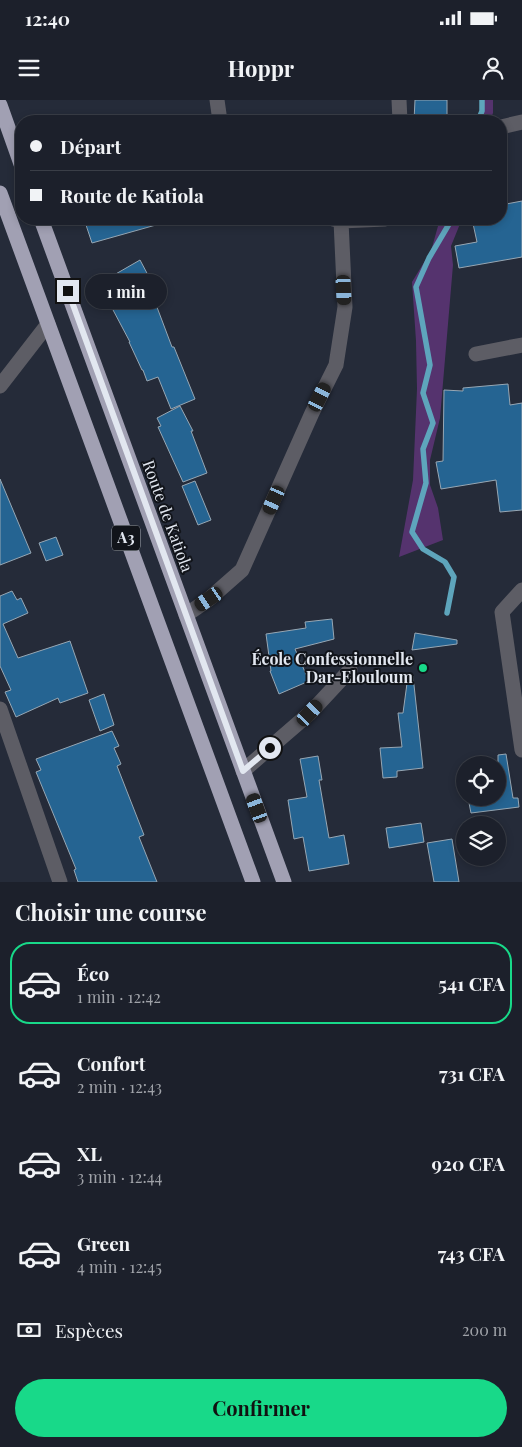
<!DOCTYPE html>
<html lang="fr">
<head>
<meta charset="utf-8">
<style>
	body { margin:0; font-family:"Playfair Display",serif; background:#292d37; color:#f1f3f6; height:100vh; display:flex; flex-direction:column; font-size:19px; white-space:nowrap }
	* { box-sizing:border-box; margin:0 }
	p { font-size:16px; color:#a0a3a9 }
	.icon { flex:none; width:28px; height:28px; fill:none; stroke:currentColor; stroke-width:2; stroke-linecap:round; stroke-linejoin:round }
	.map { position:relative; height:782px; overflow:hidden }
	.panel { display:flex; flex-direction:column; background:#1c202b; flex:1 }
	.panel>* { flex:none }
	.top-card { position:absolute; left:15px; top:15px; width:492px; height:110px; border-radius:20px; box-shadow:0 2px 8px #0003,0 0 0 1px #3a3e47; display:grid; align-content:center; height:110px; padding:0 15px; background:#1c202b }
	.fabs { position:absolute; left:456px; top:656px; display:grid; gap:10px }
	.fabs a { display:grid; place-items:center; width:50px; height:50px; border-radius:50%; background:#1c202b; box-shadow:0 2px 8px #0003,0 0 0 1px #3a3e47; font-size:25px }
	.end { position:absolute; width:22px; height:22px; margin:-11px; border:6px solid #e2e7f0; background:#111; box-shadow:0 0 0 2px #111 }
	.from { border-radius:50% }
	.bubble { position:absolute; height:35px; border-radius:18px; background:#1c202b; box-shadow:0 2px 8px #0003,0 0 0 1px #3a3e47; font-size:16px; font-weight:700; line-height:35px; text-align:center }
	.car { position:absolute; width:15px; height:30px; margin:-15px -8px; border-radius:6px; box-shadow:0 0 4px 1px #0007; background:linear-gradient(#222 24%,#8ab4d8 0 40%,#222 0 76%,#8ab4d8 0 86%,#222 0) }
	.top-card b { display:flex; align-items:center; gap:18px; height:48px; font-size:19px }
	.top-card b+b { border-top:1px solid #3a3e47 }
	.top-card i { width:12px; height:12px; background:#f1f3f6 }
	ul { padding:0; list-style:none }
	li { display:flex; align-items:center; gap:15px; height:82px; margin:0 10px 8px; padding:0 5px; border:2px solid transparent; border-radius:20px }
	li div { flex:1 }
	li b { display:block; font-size:19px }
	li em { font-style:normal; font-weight:700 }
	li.selected { border-color:#18d989 }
	li>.icon { width:45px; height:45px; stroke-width:1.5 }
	h2 { padding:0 15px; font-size:22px; line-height:60px }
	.pay { display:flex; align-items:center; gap:12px; height:55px; padding:0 15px; font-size:19px }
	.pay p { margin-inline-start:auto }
	.primary-button { display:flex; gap:10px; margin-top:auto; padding:10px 15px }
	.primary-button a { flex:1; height:58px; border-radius:30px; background:#18d989; color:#111; font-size:20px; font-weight:700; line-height:58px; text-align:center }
	.status { display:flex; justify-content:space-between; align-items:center; height:35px; padding:0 25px; background:#1c202b; direction:ltr }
	.status svg { height:14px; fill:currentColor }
	header { display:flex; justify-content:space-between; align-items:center; height:65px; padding:0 15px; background:#1c202b; font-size:22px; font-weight:700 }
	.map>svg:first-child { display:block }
	.green { fill:#55336e }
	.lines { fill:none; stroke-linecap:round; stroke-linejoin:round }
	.stream { stroke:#5ea5bc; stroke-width:5.5 }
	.building { fill:#256492; stroke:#97a7b4 }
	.minor { stroke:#5d5d65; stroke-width:15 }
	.highway { stroke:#a1a0b3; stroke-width:15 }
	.route { stroke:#e2e7f0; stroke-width:6 }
	.poi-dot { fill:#18d989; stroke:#11141a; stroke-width:2 }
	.labels { text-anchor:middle; stroke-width:4; stroke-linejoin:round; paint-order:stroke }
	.shield { fill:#11141a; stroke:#a3a8b0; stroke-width:1 }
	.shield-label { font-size:15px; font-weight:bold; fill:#e2e7f0 }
	.street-label { font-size:16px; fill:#e2e7f0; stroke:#11141a }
	.poi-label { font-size:16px; font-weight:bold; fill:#e2e7f0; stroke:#11141a; text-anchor:end }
</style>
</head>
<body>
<div class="status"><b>12:40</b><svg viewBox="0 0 49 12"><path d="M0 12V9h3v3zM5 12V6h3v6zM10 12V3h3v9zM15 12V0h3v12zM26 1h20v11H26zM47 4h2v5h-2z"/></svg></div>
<header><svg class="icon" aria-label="menu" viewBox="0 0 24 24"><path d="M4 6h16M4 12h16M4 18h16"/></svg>Hoppr<svg class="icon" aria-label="person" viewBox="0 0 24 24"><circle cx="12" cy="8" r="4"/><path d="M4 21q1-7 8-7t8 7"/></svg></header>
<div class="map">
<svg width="522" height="782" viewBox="0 0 522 782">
	<rect width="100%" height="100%" fill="#252b39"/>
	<path class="green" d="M480 0H493V13L490 21H478L480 19Z
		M440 119H462L451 146 453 165 440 318 430 360V385L438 408 443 440 399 457 413 380 417 289 416 241 412 182 431 151Z"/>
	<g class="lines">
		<path class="stream" d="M478 21 482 11V0
			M447 513 454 477 445 462 423 449 412 432 426 383 423 349 433 323 423 293 430 265 416 187 429 158 452 119"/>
	</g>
	<path class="building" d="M415 0H447V21H414Z
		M522 101V157L459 168 455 146 477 142 472 119H501V105Z
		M84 119H163V123L92 143Z
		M140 160 149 177 147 178 151 185 149 186 172 247H174L195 299 171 309 158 277 147 281 143 270H142L129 242H130L112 208 117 205 111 194 114 192 107 179Z
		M508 284 510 305 522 303V410L500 412 496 380 441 389 436 362 443 361 444 290 463 291V288Z
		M180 306 193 331H191L207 373 183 382 158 327 161 326 157 318Z
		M0 379 31 453 0 465Z
		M195 381 211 420 198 425 182 386Z
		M56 437 63 455 46 461 39 443Z
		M12 491 17 500 21 498 28 513 3 524 18 558 70 541 88 593 60 603 58 598 16 617 5 592 11 590 0 566V496Z
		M332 519 334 539 295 549 309 581 279 594 270 571H271L266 534 306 528 305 522Z
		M415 533 457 540V544L412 550Z
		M408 576H413L423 668 397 671V677L383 678 380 648 402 647 398 613H403Z
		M104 594 114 625 100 631 89 600Z
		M112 631 119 646 114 648 121 664 117 666 144 735 139 737 157 782H78L74 770 76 769 36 672 41 670 36 659Z
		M506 654 513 698H518L519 707 471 713 468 698H498V655Z
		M318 656 322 680H319L329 738 344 735 349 764 309 771 303 737 294 739 288 700 307 697 300 659Z
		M421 723 424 742 389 748 386 728Z
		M452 739 459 782H434L427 743Z"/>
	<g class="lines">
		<path class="minor" d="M217 0 220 21
			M399 0 400 21
			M501 27 522 22
			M341 121 385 119
			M476 254 522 245
			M0 286 48 224
			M522 490 502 512 522 650
			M186 515 209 499 242 470 312 313 336 265 345 207 341 121 333 119
			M0 609 60 782
			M243 671 310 613 350 570"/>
		<path class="highway" d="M0 5 21 64
			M0 93 253 782
			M41 119 284 782"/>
	</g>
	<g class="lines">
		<path class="route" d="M68 191 243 671 270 648"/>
	</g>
	<circle class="poi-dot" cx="423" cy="568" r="5"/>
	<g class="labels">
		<rect class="shield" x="112" y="425.5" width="28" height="25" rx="4"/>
		<g class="shield-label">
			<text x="126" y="443">A3</text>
		</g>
		<g class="street-label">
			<text transform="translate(168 416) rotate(70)" y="6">Route de Katiola</text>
		</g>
		<g class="poi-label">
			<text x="413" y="565">École Confessionnelle<tspan x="413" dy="18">Dar-Elouloum</tspan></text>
		</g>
	</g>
</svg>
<div class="fabs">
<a><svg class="icon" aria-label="locate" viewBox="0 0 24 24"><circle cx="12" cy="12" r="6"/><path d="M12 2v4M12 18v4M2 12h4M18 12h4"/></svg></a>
<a><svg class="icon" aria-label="layers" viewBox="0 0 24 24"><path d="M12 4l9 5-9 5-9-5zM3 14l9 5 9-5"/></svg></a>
</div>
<i class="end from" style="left:270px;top:648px"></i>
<i class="end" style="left:68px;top:191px"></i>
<div class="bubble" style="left:85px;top:174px;width:82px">1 min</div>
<i class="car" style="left:344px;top:190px;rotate:177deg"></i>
<i class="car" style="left:320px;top:297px;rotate:27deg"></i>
<i class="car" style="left:274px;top:400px;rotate:204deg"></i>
<i class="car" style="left:209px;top:499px;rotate:236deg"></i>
<i class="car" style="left:310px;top:613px;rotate:43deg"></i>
<i class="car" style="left:257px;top:708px;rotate:340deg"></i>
<div class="top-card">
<b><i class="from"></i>Départ</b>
<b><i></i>Route de Katiola</b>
</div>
</div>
<section class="panel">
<h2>Choisir une course</h2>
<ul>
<li class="selected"><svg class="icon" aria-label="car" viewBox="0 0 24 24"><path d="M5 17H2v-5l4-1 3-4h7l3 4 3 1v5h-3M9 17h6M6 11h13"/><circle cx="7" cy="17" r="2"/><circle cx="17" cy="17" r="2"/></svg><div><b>Éco</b><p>1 min · 12:42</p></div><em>541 CFA</em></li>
<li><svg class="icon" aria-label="car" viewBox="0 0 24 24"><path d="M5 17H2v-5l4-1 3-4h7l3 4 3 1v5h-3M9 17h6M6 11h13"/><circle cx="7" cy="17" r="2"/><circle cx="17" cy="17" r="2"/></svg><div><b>Confort</b><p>2 min · 12:43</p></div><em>731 CFA</em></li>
<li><svg class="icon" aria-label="car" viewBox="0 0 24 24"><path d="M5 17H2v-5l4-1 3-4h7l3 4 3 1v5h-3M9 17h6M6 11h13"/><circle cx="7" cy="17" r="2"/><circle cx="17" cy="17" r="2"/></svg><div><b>XL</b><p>3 min · 12:44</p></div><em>920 CFA</em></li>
<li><svg class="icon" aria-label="car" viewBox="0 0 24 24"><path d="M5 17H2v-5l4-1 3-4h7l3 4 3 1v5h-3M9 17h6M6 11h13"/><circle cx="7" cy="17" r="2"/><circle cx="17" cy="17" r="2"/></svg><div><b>Green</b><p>4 min · 12:45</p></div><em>743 CFA</em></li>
</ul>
<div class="pay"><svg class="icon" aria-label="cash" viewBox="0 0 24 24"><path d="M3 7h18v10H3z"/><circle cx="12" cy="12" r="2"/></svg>Espèces<p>200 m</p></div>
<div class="primary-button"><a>Confirmer</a></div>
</section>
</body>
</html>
